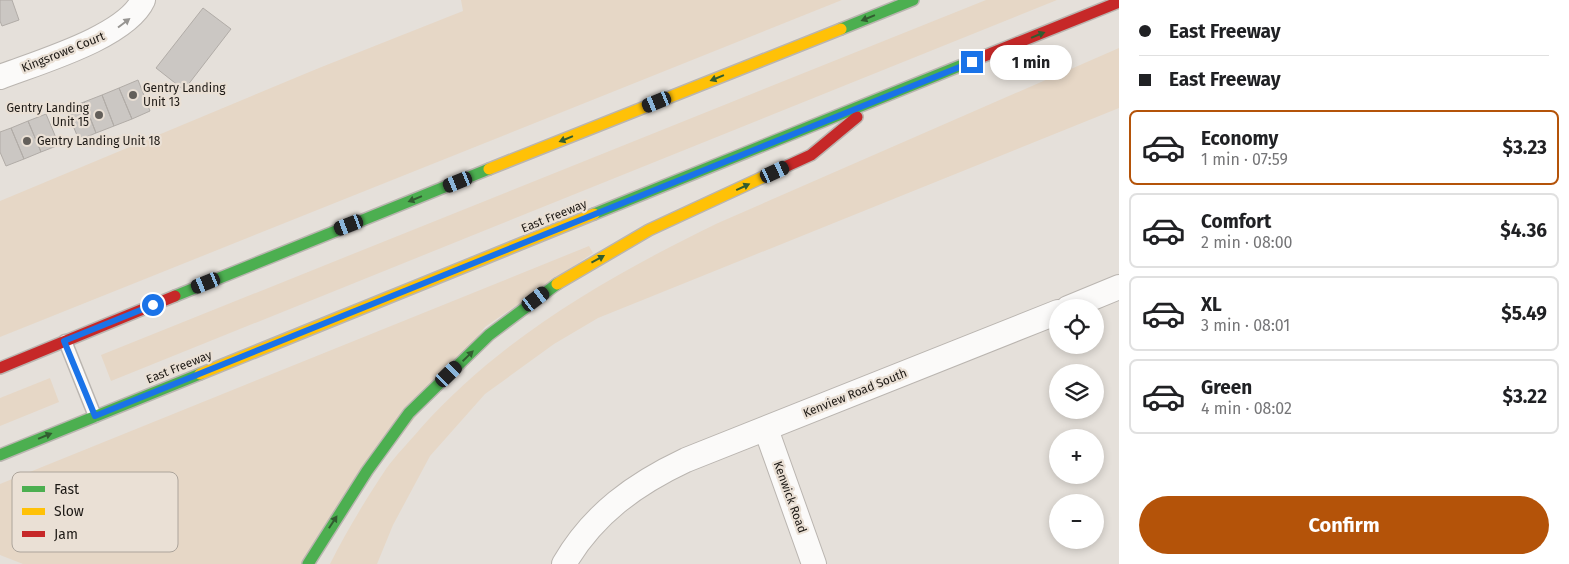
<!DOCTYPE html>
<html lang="en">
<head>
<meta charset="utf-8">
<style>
	body { margin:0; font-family:"Fira Sans",sans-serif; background:#f6f6f6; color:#202124; height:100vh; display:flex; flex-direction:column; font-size:19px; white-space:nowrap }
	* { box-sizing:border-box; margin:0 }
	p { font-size:16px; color:#757577 }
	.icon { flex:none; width:28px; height:28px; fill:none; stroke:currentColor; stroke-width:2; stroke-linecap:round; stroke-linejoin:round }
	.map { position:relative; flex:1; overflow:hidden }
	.sheet { display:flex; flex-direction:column; background:#fff; width:450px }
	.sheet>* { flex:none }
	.hud { display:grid; align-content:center; height:110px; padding:0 20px; background:#fff }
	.tools { position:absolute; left:1049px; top:299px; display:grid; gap:10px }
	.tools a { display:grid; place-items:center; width:55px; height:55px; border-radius:50%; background:#fff; box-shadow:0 2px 8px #0003; font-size:25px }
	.end { position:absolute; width:22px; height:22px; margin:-11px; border:6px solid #1a73e8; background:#fff; box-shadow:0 0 0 2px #fff }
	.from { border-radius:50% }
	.bubble { position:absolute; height:35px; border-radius:18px; background:#fff; box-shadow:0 2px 8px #0003; font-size:16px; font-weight:700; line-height:35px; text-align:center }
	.car { position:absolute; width:15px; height:30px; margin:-15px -8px; border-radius:6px; box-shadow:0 0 4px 1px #0007; background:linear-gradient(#222 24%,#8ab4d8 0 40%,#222 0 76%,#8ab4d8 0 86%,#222 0) }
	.hud b { display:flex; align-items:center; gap:18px; height:48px; font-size:19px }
	.hud b+b { border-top:1px solid #e0e0e0 }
	.hud i { width:12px; height:12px; background:#202124 }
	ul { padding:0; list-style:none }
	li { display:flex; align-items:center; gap:15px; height:75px; margin:0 10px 8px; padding:0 10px; border:2px solid #e0e0e0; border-radius:8px }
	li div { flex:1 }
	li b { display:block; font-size:19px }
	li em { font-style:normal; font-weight:700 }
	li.selected { border-color:#b45309 }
	li>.icon { width:45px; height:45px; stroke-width:1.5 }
	.primary-button { display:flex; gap:10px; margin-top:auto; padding:10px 20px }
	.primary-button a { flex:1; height:58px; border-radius:30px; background:#b45309; color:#fff; font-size:20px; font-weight:700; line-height:58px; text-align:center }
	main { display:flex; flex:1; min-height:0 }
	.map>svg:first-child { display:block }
	.green { fill:#e6d7c6 }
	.building { fill:#cbc7c3; stroke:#b1aca7 }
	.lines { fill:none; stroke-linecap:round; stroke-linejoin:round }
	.lane-casing { stroke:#bab5b0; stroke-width:15 }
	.street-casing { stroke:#bab5b0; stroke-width:26 }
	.fast-casing { stroke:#bab5b0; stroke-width:14 }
	.slow-casing { stroke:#bab5b0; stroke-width:14 }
	.jam-casing { stroke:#bab5b0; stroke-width:14 }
	.lane { stroke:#fbfaf9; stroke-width:12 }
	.street { stroke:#fbfaf9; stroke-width:24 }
	.fast { stroke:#4caf50; stroke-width:11 }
	.slow { stroke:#ffc107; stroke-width:11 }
	.jam { stroke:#c62828; stroke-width:11 }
	.oneway { fill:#325c30 }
	.oneway2 { fill:#979592 }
	.route { stroke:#1a73e8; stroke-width:6 }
	.poi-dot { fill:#635f5a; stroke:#eae0d5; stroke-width:2 }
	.labels { text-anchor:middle; stroke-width:4.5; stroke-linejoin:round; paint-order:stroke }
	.street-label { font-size:12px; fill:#1d1915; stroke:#eae0d5 }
	.poi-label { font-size:12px; fill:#1d1915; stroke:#eae0d5; text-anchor:start }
	.key { fill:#eae0d5; stroke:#aca49b; stroke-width:1 }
	.key-label { font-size:14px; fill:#1d1915 }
</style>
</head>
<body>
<main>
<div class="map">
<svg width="1119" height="564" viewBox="0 0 1119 564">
	<rect width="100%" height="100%" fill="#e5e0da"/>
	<path class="green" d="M461 0H842L0 337V201L319 68 463 11Z
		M986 0H1057L111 381 101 355Z
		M1119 48V108L598 318 554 344 485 394 430 456 393 525 377 564H330C346 532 366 499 386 469 396 455 409 442 420 429 502 337 609 276 718 223Z
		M589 246 593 253 485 327 302 564H23L0 555V484Z
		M50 378 59 402 0 426V398Z"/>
	<path class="building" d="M0 0H12L19 20 2 26 0 21Z
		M203 8 231 29 184 90 156 68Z
		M138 80 150 111 132 119 119 88Z
		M119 88 132 119 114 126 102 95Z
		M102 95 114 126 96 133 84 102Z
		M84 102 96 133 79 140 66 109Z
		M46 114 59 145 41 152 28 121Z
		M28 121 41 152 24 159 11 128Z
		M11 128 24 159 6 166 0 152V132Z"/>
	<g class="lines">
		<defs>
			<path id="lane" d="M65 341 95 416"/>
			<path id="street" d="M0 77C39 62 126 37 143 0
				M1068 308 1119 287
				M766 429 814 564
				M564 564C593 514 635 484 686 460L1058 312"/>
			<path id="fast" d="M841 29 913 0
				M594 214 972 61
				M175 296 489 169
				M0 455 200 374
				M308 564 367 471 409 413 489 335 557 284"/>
			<path id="slow" d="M489 169 841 29
				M557 284 649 230 774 172
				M200 374 594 214"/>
			<path id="jam" d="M972 61 1119 2
				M774 172 811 155 857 117
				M0 368 175 296"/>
		</defs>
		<use href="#lane" class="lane-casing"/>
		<use href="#street" class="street-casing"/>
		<use href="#fast" class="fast-casing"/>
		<use href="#slow" class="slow-casing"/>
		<use href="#jam" class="jam-casing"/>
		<use href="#lane" class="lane"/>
		<use href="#street" class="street"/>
		<use href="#fast" class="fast"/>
		<use href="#slow" class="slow"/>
		<use href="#jam" class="jam"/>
	</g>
	<defs><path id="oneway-solid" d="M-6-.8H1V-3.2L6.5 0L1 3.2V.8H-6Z" transform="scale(1.25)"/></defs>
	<g class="oneway">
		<use href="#oneway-solid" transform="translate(868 18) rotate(158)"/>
		<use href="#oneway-solid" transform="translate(1038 35) rotate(-22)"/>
		<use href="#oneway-solid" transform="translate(717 78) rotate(158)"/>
		<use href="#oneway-solid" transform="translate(566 139) rotate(158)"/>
		<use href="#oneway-solid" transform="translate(743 187) rotate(-25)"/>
		<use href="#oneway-solid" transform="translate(415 199) rotate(158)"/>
		<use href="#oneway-solid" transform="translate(598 259) rotate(-29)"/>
		<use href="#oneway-solid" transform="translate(468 356) rotate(-44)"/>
		<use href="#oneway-solid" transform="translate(45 436) rotate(-22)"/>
		<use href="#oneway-solid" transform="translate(333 522) rotate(-57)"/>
	</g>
	<use class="oneway2" href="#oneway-solid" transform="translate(124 23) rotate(-37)"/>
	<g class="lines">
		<path class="route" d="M153 305 64 341 95 416 972 62"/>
	</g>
	<g class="poi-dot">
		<circle cx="133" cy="95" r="5"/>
		<circle cx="99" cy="115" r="5"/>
		<circle cx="27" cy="141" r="5"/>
	</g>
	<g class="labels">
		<g class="street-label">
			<text transform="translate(63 52) rotate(-22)" y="4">Kingsrowe Court</text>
			<text transform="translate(554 216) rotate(-22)" y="4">East Freeway</text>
			<text transform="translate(179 367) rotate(-22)" y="4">East Freeway</text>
			<text transform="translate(855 393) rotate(-22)" y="4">Kenview Road South</text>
			<text transform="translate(790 497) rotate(70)" y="4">Kenwick Road</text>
		</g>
		<g class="poi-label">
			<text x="143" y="92">Gentry Landing<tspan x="143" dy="14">Unit 13</tspan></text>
			<text x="89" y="112" text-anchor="end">Gentry Landing<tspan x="89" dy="14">Unit 15</tspan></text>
			<text x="37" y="145">Gentry Landing Unit 18</text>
		</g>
	</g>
	<rect x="12" y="472" width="166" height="80" rx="8" class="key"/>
	<rect x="22" y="486" width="23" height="6" fill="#4caf50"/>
	<rect x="22" y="508" width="23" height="7" fill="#ffc107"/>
	<rect x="22" y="531" width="23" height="6" fill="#c62828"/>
	<g class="key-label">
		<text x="54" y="494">Fast</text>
		<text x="54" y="516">Slow</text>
		<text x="54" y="539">Jam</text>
	</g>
</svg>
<div class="tools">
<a><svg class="icon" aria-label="locate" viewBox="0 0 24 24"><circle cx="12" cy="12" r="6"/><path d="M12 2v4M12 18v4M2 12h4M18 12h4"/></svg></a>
<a><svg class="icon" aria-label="layers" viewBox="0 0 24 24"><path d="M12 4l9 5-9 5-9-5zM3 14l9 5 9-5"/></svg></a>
<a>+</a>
<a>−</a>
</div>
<i class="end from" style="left:153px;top:305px"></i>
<i class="end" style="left:972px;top:62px"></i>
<div class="bubble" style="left:990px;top:45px;width:82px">1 min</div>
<i class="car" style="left:657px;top:102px;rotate:248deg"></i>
<i class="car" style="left:775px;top:172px;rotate:65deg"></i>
<i class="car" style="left:458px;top:182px;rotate:248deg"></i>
<i class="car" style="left:349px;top:225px;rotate:249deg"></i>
<i class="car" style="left:206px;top:283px;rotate:248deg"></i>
<i class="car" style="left:536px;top:299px;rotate:53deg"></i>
<i class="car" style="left:449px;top:374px;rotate:46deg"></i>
</div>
<section class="sheet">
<div class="hud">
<b><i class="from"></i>East Freeway</b>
<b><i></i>East Freeway</b>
</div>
<ul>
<li class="selected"><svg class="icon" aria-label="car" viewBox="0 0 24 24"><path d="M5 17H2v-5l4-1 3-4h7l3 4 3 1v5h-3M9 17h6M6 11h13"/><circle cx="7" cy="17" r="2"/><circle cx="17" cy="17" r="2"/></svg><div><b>Economy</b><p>1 min · 07:59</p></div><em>$3.23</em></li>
<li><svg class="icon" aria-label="car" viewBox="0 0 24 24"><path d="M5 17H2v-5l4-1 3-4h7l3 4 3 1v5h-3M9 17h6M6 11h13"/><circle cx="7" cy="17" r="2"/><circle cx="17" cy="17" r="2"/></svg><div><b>Comfort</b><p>2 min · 08:00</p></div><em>$4.36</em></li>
<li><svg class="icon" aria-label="car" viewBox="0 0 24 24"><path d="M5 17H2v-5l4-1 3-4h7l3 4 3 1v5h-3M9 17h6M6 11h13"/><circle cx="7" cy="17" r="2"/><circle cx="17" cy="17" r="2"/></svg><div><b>XL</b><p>3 min · 08:01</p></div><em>$5.49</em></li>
<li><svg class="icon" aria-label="car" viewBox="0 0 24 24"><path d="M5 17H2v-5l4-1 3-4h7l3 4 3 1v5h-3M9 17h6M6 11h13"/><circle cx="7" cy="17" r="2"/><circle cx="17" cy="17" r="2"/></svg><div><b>Green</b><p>4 min · 08:02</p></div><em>$3.22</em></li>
</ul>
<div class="primary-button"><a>Confirm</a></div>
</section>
</main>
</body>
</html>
